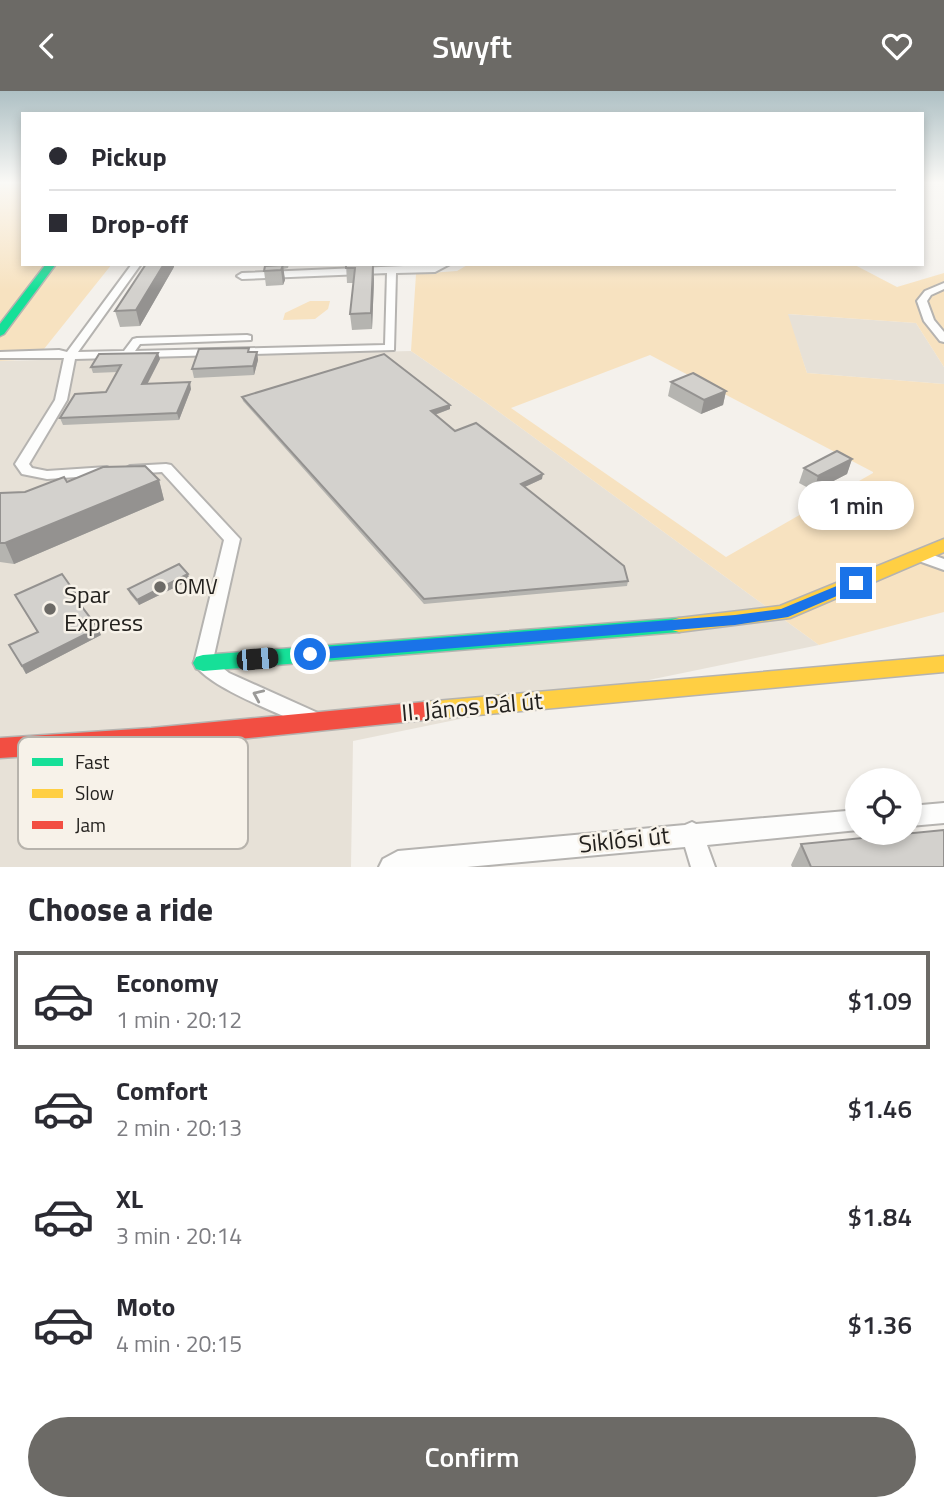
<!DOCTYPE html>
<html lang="en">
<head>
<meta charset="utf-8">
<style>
	body { margin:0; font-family:"Titillium Web",sans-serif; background:#f2f2f3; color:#2b2b33; height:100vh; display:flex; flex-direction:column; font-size:26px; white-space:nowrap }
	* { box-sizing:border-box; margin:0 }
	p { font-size:23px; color:#7c7c81 }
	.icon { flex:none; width:38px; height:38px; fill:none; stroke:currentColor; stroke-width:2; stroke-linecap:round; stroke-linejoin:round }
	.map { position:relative; height:776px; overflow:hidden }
	.sheet { display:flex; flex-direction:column; background:#fff; flex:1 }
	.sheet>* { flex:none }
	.hud { position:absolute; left:21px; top:21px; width:903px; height:154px; border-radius:0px; box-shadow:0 4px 10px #0003; display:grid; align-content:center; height:154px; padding:0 28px; background:#fff }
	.buttons { position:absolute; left:845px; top:677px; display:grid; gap:14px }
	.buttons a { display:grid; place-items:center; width:77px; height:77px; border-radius:50%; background:#fff; box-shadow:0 4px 10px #0003; font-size:35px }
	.end { position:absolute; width:32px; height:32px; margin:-16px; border:9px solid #1a73e8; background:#fff; box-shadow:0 0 0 4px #fff }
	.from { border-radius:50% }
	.bubble { position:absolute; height:49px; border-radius:24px; background:#fff; box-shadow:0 4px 10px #0003; font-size:23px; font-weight:600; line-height:49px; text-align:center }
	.car { position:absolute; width:21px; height:42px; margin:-21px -10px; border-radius:9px; box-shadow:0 0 5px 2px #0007; background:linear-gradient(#222 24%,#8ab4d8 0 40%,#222 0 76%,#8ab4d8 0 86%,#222 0) }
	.hud b { display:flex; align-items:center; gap:24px; height:66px; font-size:26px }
	.hud b+b { border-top:2px solid #e1e1e2 }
	.hud i { width:18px; height:18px; background:#2b2b33 }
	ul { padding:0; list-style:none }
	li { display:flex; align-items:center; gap:21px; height:98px; margin:0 14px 10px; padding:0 14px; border:4px solid transparent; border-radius:0px }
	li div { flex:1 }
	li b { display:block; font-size:26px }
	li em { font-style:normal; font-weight:600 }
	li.selected { border-color:#6c6a66 }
	li>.icon { width:63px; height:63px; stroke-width:1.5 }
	h2 { padding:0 28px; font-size:32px; line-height:84px }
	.action { display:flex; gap:14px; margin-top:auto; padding:14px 28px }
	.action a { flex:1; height:80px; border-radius:42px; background:#6c6a66; color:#fff; font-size:28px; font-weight:600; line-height:80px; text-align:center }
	header { display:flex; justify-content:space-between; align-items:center; height:91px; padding:0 28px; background:#6c6a66; color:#fff; font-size:32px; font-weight:600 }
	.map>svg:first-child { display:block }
	.built { fill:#e7e1d7 }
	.green { fill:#f7e2c0; fill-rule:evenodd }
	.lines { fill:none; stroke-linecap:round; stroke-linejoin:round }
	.street-casing { stroke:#b5b3b0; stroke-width:4 }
	.fast-casing { stroke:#b5b3b0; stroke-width:3 }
	.slow-casing { stroke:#b5b3b0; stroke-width:3 }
	.jam-casing { stroke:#b5b3b0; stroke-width:3 }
	.street { fill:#fdfdfc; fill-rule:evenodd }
	.fast { fill:#16e098; fill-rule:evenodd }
	.slow { fill:#ffcf43; fill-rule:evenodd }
	.jam { fill:#f24e42; fill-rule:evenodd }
	.wall { fill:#b5b4b0 }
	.shaded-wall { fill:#949290 }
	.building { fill:#d3d1cd; stroke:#949290; stroke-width:2 }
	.oneway { stroke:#9b9a98 }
	.route { fill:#1a73e8 }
	.poi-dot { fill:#6c6a66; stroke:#f7f2e9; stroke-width:2.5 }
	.labels { text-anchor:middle; stroke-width:5; stroke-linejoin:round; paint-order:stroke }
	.poi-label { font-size:21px; fill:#23211e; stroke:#f7f2e9; text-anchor:start }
	.near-poi-label { font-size:24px; fill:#23211e; stroke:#f7f2e9; text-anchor:start }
	.near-street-label { font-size:24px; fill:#23211e; stroke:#f7f2e9 }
	.key { fill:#f7f2e9; stroke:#b7b3ac; stroke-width:2 }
	.key-label { font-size:19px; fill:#23211e }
</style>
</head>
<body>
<header><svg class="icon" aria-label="back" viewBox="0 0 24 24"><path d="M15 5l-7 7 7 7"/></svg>Swyft<svg class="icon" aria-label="heart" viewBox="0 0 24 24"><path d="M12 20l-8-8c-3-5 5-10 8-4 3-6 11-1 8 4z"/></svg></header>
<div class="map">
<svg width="944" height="776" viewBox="0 0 944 776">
	<rect width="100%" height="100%" fill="#f4f1ec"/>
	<path class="built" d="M787 223 916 232 944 276V293L807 282Z
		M411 260 484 310 819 554 353 650 351 776H0V270Z"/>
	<path class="green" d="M0 91H23V173H112L36 268 0 270Z
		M469 173H853L897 196 944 182V276L916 232 788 223 807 282 944 293V521L819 554 484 310 411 260 416 183 457 180ZM650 264 873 381V382L726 466 511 317Z
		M310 210H330L328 218 315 228 283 229 285 222Z"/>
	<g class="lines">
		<defs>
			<path id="street" d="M132 173H141L78 261 124 260 133 248 137 247 247 244 251 245V249L140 253 135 260 385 254 387 182 242 188 237 185 242 182 450 173 435 181 396 182 394 259 75 268 67 309 29 373 32 377 47 380 107 376 114 380 107 384 47 388 22 383 15 373 55 309 64 267H0V261L59 259 67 261Z
				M944 192V198L931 204 927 210 934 229 944 241V251L940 250 924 230 917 210 925 200Z
				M166 373 171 374 240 448 213 569 229 582 318 622 321 628 318 634 311 636 304 634C278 622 206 595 194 572L224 449 162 381 130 383 123 379 130 375Z
				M922 460 944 468V479L916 469 914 465 916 461Z
				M944 712V732L910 735V715Z
				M858 719V739L707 754 715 776H691L685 756 467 776H379L383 768 398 760 685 734 692 731 696 733Z"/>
			<path id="fast" d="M46 173H56L4 243 0 245V233Z
				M679 527 686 529 689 534 686 539 679 541 203 580 196 578 193 572 196 566 203 564Z"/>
			<path id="slow" d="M944 448V461L790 527 679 541 672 539 669 534 672 529 679 527 780 515Z
				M944 565V581L424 629 416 626 413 620 416 614 424 611Z"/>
			<path id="jam" d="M424 611 432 614 435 620 432 626 424 629 151 657 0 667V647L151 637Z"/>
		</defs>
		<use href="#street" class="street-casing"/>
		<use href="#fast" class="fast-casing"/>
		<use href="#slow" class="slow-casing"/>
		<use href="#jam" class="jam-casing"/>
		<use href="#street" class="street"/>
		<use href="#fast" class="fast"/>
		<use href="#slow" class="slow"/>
		<use href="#jam" class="jam"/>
	</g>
	<path class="wall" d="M270 173H289L288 177 283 178 285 189 283 194 266 195 264 180 270 174Z
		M346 173 373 174 374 189 372 238 352 239 350 223 353 192H347Z
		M174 176 140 235 120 236 115 220Z
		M250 261H257L258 269 254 284 194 287 192 278Z
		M160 268 148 292 191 298 179 329 63 334 60 327 106 301 117 281 93 282 91 276Z
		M671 291 726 300 723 314 701 323 668 305Z
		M242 306 450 318 435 324 455 340 542 388 525 396 628 490 627 495 424 513 243 310Z
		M852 368 847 383 814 400 799 392 804 377Z
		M159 389 164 409 14 473 0 471V402L25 401 67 391Z
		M190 489 139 514 130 503 128 498Z
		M76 503 79 510H78L101 544 26 583 9 554 37 541 15 504Z
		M801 753 944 776H792L791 774Z"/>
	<path class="shaded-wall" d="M164 173H174V176L140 235 136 219Z
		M283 174 285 189 283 194 281 179Z
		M373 174 374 189 372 238 371 222Z
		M257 261 258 269 254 284 253 275Z
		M158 262 160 268 144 299 142 293Z
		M190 291 191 298 179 329 177 322Z
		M726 300 723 314 701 323 704 309Z
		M450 314V318L431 325V320Z
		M852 368 847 383 814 400 818 385Z
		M543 383 542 388 520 398 521 393Z
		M159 389 164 409 14 473 5 452Z
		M188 483 190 489 139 514 137 509Z
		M98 537 101 544 26 583 22 575Z"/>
	<path class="building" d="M146 173H164L136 219 115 220Z
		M346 173 373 174 371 222 350 223 355 177H346Z
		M283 174 281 179 264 180 265 175Z
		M249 257 248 261H257L253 275 192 278 199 258Z
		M158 262 142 293 190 291 177 322 60 327 75 303 106 301 121 274 91 276 99 263Z
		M384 263 450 314 431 320 455 340 476 332 543 383 521 393 624 475 628 490 424 508 242 306Z
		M693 282 726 300 704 309 671 291Z
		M837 360 852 368 818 385 804 377Z
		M145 375 159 389 5 452H0V402L25 401 64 386 67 391 103 376Z
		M179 473 188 483 137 509 128 498Z
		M62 483 76 503 73 504 98 537 22 575 9 554 38 541 15 504Z
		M944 739V776H811L801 753Z"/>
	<defs><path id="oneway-chevron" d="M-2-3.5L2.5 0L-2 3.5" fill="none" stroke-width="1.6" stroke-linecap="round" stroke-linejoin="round" transform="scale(1.75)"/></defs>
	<use class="oneway" href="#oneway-chevron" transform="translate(258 604) rotate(-156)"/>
	<linearGradient id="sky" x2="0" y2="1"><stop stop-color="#aec0c4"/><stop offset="0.46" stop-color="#faf9f6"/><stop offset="1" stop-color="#faf9f6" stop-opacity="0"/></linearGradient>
	<rect width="944" height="199" fill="url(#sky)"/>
	<path class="route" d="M856 487 862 492 860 495 788 526 735 534 310 569 302 563 310 557 735 524 781 518Z"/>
	<g class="poi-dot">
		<circle cx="160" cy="496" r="7"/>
		<circle cx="50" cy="518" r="7"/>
	</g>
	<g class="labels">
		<g class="poi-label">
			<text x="174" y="503">OMV</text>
		</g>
		<g class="near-poi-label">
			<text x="64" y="512">Spar<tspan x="64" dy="28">Express</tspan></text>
		</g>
		<g class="near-street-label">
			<text transform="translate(472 616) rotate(-5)" y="8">II. János Pál út</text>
			<text transform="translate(624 749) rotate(-6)" y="8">Siklósi út</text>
		</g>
	</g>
	<rect x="18" y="646" width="230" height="112" rx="10" class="key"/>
	<rect x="32" y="667" width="31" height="8" fill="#16e098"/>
	<rect x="32" y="698" width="31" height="9" fill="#ffcf43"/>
	<rect x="32" y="730" width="31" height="8" fill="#f24e42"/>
	<g class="key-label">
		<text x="75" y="678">Fast</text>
		<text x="75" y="709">Slow</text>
		<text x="75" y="741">Jam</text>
	</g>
</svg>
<div class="buttons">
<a><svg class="icon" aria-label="locate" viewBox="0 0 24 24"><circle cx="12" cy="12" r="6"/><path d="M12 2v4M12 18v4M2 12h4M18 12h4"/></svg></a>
</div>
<i class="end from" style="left:310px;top:563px"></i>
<i class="end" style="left:856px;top:492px"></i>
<div class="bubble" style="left:798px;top:390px;width:116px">1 min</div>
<i class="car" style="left:257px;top:568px;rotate:85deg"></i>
<div class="hud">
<b><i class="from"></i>Pickup</b>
<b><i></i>Drop-off</b>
</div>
</div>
<section class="sheet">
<h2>Choose a ride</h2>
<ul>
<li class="selected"><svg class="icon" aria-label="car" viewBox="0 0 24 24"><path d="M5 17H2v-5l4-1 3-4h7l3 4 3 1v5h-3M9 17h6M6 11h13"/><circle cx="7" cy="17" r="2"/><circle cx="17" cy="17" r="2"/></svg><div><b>Economy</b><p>1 min · 20:12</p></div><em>$1.09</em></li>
<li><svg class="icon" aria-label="car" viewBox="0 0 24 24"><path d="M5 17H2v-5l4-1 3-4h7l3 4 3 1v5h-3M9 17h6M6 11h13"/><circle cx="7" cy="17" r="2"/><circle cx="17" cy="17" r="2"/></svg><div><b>Comfort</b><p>2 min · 20:13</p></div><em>$1.46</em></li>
<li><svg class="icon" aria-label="car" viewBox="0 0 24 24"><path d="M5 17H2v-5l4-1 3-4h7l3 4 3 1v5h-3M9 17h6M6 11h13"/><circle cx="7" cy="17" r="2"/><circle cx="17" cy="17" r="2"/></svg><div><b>XL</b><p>3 min · 20:14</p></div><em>$1.84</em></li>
<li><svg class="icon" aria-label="car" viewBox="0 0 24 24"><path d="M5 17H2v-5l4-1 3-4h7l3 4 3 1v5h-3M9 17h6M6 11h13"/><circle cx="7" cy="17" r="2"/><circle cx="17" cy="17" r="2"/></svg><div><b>Moto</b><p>4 min · 20:15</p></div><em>$1.36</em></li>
</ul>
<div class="action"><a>Confirm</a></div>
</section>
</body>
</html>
